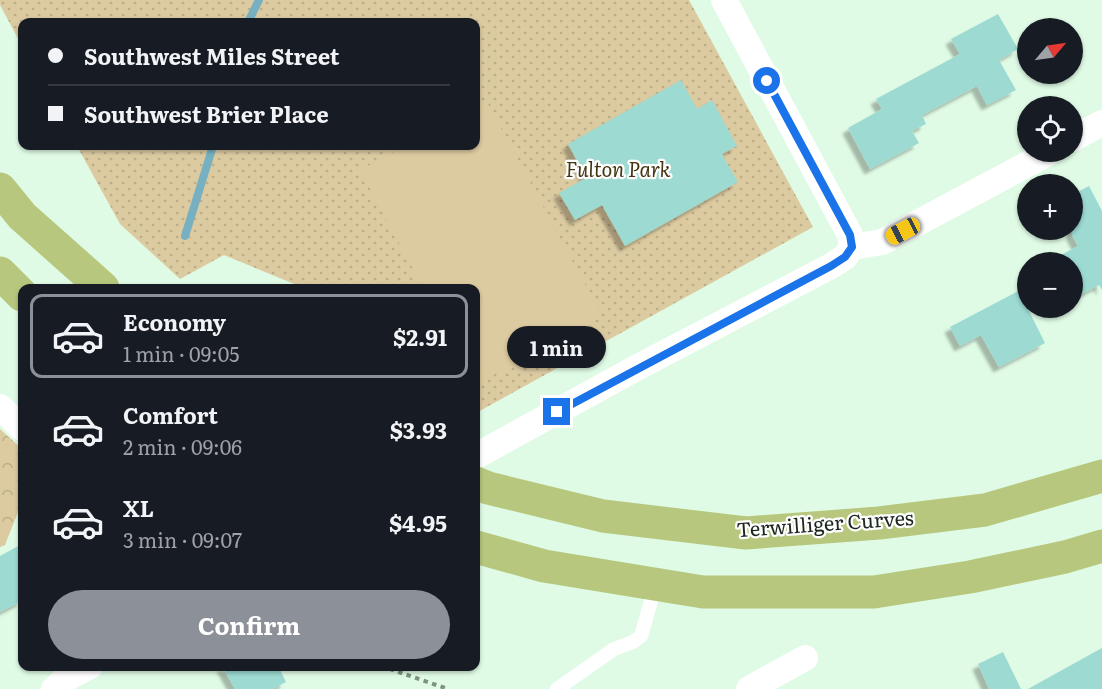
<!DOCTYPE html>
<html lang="en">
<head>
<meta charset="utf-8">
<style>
	body { margin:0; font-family:Literata,serif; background:#242831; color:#f1f3f6; height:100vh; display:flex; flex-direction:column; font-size:22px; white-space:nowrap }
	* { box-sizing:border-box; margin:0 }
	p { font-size:20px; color:#9ea1a6 }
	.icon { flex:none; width:33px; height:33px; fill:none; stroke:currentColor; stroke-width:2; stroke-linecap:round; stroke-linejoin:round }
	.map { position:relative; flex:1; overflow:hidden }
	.side { position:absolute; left:18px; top:284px; width:462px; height:387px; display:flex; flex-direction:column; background:#171b24; border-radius:12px; box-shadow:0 2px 4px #0004 }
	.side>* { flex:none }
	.guide { position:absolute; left:18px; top:18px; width:462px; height:132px; border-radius:12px; box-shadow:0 2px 4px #0004; display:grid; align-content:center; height:132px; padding:0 30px; background:#171b24 }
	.needle { width:39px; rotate:61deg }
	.controls { position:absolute; left:1017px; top:18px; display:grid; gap:12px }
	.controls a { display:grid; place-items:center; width:66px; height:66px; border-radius:50%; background:#171b24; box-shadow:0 2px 4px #0004; font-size:30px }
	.end { position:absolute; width:27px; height:27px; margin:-14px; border:8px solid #1a73e8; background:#fff; box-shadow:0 0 0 3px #fff }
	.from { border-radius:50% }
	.bubble { position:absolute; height:42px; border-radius:21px; background:#171b24; box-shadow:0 2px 4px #0004; font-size:20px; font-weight:700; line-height:42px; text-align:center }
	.car { position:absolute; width:18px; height:36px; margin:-18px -9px; border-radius:8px; box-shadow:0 0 4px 2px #0007; background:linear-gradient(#f5c518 24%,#345 0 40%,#f5c518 0 76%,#345 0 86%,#f5c518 0) }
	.guide b { display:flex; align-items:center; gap:21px; height:57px; font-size:22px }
	.guide b+b { border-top:2px solid #363941 }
	.guide i { width:15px; height:15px; background:#f1f3f6 }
	ul { padding:10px 0 0; list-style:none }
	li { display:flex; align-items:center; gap:18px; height:84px; margin:0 12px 9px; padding:0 18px; border:3px solid transparent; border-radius:12px }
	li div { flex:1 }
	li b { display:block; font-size:22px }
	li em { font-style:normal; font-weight:700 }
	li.active { border-color:#8c9099 }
	li>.icon { width:54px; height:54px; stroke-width:1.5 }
	.action { display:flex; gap:12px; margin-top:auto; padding:12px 30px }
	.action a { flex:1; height:69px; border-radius:36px; background:#8c9099; color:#fff; font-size:24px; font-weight:700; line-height:69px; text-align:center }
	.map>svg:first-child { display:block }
	.forest { fill:url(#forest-crowns) }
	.park { fill:url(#park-dots) }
	.pitch { fill:#dccaa0 }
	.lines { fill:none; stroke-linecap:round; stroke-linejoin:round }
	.stream { stroke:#77b1c1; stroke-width:8 }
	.building { fill:#9ddad1; filter:url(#shadow) }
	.path { stroke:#7e9182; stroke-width:4; stroke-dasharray:4.5 4.5; stroke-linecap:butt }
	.lane { stroke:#fff; stroke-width:14 }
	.street { stroke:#fff; stroke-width:26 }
	.highway { stroke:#b7c87e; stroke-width:33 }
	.route { stroke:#1a73e8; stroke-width:8 }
	.labels { text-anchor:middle; stroke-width:4.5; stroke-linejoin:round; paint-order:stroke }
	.park-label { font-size:20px; font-style:italic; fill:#453612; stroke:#fff }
	.street-label { font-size:20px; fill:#1b261e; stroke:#fff }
</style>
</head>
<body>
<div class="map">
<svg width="1102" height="689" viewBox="0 0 1102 689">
	<defs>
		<pattern id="forest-crowns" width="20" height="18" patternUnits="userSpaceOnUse" patternTransform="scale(1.5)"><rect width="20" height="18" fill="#dccaa0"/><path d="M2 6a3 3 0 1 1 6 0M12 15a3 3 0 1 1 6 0" fill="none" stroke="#bcad89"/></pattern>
		<pattern id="park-dots" width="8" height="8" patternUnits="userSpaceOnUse" patternTransform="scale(1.5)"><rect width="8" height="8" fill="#dccaa0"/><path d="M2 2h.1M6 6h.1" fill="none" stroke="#bcad89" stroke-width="1.8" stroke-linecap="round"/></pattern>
		<filter id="shadow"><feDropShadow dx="-5.5" dy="5.5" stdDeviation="1.5" flood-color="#0004"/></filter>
	</defs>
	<rect width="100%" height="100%" fill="#dffbe5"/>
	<path class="forest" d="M0 429 22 449V502L5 545 0 547Z"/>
	<path class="park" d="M0 0H689L813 227 476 413V288H304L224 255 180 279 120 224 77 146H476V22H22V46L0 5Z"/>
	<path class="pitch" d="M487 102 602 316 476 384V288H423L360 170 405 146H476V108Z"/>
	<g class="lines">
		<path class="stream" d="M248 22 259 0
			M185 236 213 146"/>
	</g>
	<path class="building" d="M998 14 1018 49 999 60 1016 90 987 105 977 86 922 115 926 124 912 131 919 143 870 169 848 128 882 109 876 99 960 54 951 39Z
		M681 80 697 109 712 100 737 146 722 154 738 182 625 246 602 205 575 220 559 193 586 178 568 144Z
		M1089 186 1102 211V290L1099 285 1072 299V262H1048L1078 246 1072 235V195Z
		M1028 286V309L1045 343 999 367 981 335 960 346 950 327Z
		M22 544V601L0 612V556Z
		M1102 648V689H1028Z
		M1003 652 1021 689H989L978 664Z
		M222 666H278L286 682 273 689H235Z"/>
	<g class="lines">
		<path class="path" d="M381 666 448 689"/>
		<path class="lane" d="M557 689 614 649 633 642 641 636 656 584"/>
		<path class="street" d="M724 0 843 222 850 235 852 247
			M1072 139 1102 123
			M0 407 22 428
			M476 456 638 367 831 266 845 257 852 247 882 242 1050 152
			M54 689 65 679 90 666
			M749 689 805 658"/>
		<path class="highway" d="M0 189 22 216 103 288
			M0 273 22 295
			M476 483 488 488 603 516 746 533 879 523 985 510 1102 476
			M476 547 544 566 703 592H874L970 577 1065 557 1102 546"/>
	</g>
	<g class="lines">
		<path class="route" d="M557 412 831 266 845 257 852 247 850 235 767 81"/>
	</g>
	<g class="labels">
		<g class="park-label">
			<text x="618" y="177">Fulton Park</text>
		</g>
		<g class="street-label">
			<text transform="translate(825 524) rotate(-4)" y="7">Terwilliger Curves</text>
		</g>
	</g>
</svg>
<div class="controls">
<a><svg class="needle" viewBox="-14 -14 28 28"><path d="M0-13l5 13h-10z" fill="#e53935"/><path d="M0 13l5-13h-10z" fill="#9ea1a6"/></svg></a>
<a><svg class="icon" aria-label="locate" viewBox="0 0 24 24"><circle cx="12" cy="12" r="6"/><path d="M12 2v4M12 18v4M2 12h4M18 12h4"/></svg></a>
<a>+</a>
<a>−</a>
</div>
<i class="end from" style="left:767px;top:81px"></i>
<i class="end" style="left:557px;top:412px"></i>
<div class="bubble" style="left:507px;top:326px;width:99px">1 min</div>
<i class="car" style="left:903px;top:231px;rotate:242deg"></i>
<div class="guide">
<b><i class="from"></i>Southwest Miles Street</b>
<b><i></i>Southwest Brier Place</b>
</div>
<section class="side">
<ul>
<li class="active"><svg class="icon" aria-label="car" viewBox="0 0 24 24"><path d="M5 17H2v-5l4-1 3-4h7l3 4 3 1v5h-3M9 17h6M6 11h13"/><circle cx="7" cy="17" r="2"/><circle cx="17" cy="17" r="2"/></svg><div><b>Economy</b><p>1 min · 09:05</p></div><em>$2.91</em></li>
<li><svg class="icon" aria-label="car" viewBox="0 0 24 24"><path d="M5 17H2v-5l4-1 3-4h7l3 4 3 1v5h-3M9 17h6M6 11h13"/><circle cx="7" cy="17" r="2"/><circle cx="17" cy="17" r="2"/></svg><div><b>Comfort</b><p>2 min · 09:06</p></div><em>$3.93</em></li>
<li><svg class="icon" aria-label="car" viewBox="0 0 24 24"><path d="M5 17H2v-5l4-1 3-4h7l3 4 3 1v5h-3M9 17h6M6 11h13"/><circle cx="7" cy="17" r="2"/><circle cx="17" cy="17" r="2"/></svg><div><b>XL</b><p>3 min · 09:07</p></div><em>$4.95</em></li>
</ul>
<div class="action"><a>Confirm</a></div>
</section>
</div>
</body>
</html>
